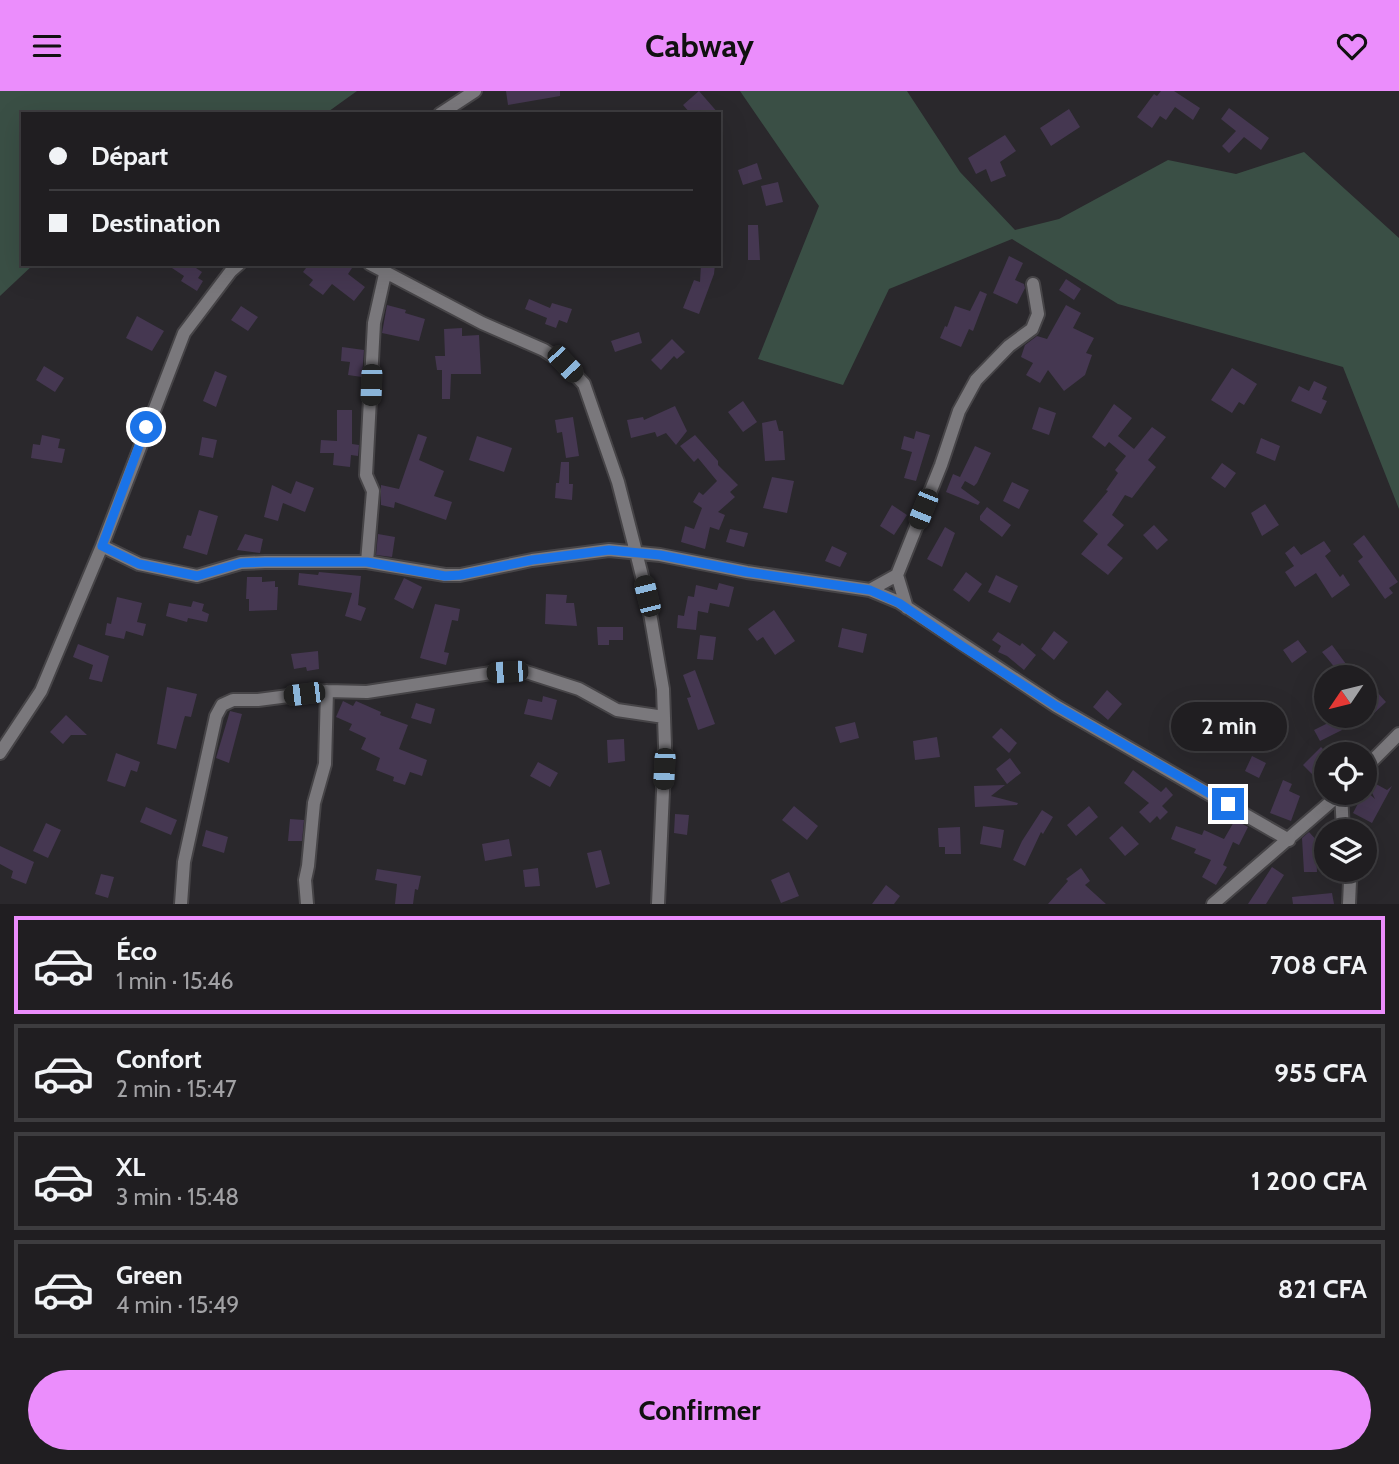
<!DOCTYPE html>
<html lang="fr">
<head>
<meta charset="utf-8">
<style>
	body { margin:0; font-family:Cabin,sans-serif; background:#28272a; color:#f1f3f6; height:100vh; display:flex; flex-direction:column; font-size:26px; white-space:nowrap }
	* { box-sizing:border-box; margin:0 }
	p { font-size:23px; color:#a2a2a5 }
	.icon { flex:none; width:38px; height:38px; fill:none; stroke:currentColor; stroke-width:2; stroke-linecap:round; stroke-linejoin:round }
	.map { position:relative; height:813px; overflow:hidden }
	.panel { display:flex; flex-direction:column; background:#201e21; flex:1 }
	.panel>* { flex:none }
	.hud { position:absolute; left:21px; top:21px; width:700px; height:154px; border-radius:0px; box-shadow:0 7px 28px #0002,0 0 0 2px #3d3c3f; display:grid; align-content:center; height:154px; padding:0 28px; background:#201e21 }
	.needle { width:46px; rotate:235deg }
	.controls { position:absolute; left:1314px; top:574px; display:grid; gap:14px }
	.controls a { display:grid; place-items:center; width:63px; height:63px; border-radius:50%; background:#201e21; box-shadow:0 7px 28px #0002,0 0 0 2px #3d3c3f; font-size:35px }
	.end { position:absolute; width:32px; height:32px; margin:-16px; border:9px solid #1a73e8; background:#fff; box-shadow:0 0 0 4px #fff }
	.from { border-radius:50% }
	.bubble { position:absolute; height:49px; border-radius:24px; background:#201e21; box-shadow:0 7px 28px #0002,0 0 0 2px #3d3c3f; font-size:23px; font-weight:700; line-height:49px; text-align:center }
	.car { position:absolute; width:21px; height:42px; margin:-21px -10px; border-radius:9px; box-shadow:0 0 5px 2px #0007; background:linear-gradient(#222 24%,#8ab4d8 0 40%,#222 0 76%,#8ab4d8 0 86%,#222 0) }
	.hud b { display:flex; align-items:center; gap:24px; height:66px; font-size:26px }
	.hud b+b { border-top:2px solid #3d3c3f }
	.hud i { width:18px; height:18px; background:#f1f3f6 }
	ul { padding:12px 0 0; list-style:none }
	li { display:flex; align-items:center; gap:21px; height:98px; margin:0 14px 10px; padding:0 14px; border:4px solid #3d3c3f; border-radius:0px }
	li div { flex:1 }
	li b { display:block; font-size:26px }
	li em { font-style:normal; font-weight:700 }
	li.on { border-color:#eb8dfc }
	li>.icon { width:63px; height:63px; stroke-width:1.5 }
	.action { display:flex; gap:14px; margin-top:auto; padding:14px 28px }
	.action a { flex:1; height:80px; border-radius:42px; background:#eb8dfc; color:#111; font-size:28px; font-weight:700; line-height:80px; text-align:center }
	header { display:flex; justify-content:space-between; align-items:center; height:91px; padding:0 28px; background:#eb8dfc; color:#111; font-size:32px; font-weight:700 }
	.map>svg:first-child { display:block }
	.green { fill:#3a4f45 }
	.building { fill:#453751 }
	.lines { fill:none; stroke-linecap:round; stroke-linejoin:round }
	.minor-casing { stroke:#464447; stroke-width:16 }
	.minor { stroke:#7a787c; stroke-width:12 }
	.route { stroke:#1a73e8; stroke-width:9 }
</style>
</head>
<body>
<header><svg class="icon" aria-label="menu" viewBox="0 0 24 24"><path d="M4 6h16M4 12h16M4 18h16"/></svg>Cabway<svg class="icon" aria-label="heart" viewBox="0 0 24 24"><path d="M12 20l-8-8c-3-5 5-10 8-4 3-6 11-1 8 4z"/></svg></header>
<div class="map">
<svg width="1399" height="813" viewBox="0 0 1399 813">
	<rect width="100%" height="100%" fill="#2a282c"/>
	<path class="green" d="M0 0H357L325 23H23V173H34L0 205Z
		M740 0H907L960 81 1015 139 1059 128 1168 69 1236 83 1304 61 1399 147V418L1343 276 1118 213 1012 148 889 198 843 294 758 268 819 115Z"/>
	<path class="building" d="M506 0H560V5L508 14Z
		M699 0 719 23H691L683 14Z
		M1161 0H1174L1200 17 1193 29 1175 16 1166 29 1160 25 1152 37 1137 26 1154 3 1157 5Z
		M1229 17 1269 47 1261 59 1244 46 1229 62 1222 55 1236 40 1221 28Z
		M1069 18 1080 36 1051 55 1040 37Z
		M1005 44 1016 60 1000 71 1006 85 991 91 986 78 976 83 968 67Z
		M757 72 762 88 743 94 738 79Z
		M778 91 783 111 766 115 761 95Z
		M748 134H758L760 169H748Z
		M1009 165 1023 172 1015 189 1024 193 1025 197 1017 213 993 202Z
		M166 173H190L202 181 198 187 203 190 197 200 181 190 184 185Z
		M309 173H346L352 177 348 183 365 196 354 210 332 193 323 204 309 194 313 189 303 181Z
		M701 173H715L714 183 699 223 683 217 694 189 700 191Z
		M1066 188 1081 198 1074 209 1059 199Z
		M980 200 987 203 973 240 969 238 961 256 940 247 945 235 947 236 955 215 970 220Z
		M529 208 550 217 552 212 572 218 567 232 559 229 556 237 545 233 547 227 525 218Z
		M387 214 406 219 405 222 425 228 419 250 382 242Z
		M1066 214 1081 222 1073 237 1094 247 1086 262 1092 264 1085 284 1064 300 1048 279 1040 292 1026 284 1033 272 1021 266 1025 254 1037 245 1047 248Z
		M241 215 258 226 248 240 231 229Z
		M137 225 164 240 152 260 126 247Z
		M462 237V245L479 244 481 283H451L450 308H442V279H437L435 265H445L444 238Z
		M639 241 642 252 615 261 611 250Z
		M672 248 685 261 677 268 674 265 661 279 651 269Z
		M342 256 364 259 362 286 348 284 350 271 341 270Z
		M44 275 64 287 55 301 36 289Z
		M1232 277 1257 293 1244 314 1239 311 1232 322 1211 309Z
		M215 280 227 285 216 316 203 310Z
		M1314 290 1327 296 1322 308 1327 310 1321 323 1291 310 1299 295 1309 300Z
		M743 310 757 331 743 341 728 321Z
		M1114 313 1132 327 1118 345 1134 358 1152 336 1166 346 1148 369 1156 376 1132 407 1125 404 1112 424 1124 434 1107 454 1123 467 1108 484 1081 463 1098 443 1083 430 1108 400 1106 399 1118 382 1115 379 1126 365 1109 351 1105 356 1092 346Z
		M675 315 687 340 676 354 666 342 657 346 655 341 631 347 627 329 643 326 644 329Z
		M1039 316 1056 322 1049 344 1032 338Z
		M337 319H352V353L359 354 358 365 351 364 350 376 333 374 334 362H320L321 349 337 350Z
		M573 326 579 365 566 367 562 341 557 342 555 329Z
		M776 329 779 340H783L785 369 765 370 762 332Z
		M916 340 930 344 916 390 904 387 912 361 901 358 904 345 914 348Z
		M418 343 427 346 419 369 444 380 434 405 452 411 446 429 395 411 394 417 381 414V394L399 398Z
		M42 344 60 348 58 357 65 358 62 372 31 367 33 353 40 354Z
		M695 344 718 370V374L738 394 730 401 735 406 718 421 725 424 719 439 710 436 705 458 681 451 685 435 694 438 702 417 693 411 699 401 703 404 717 390 698 367 694 371 680 355Z
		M477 345 512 357 504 381 469 369Z
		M202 346 217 349 213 367 199 364Z
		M1261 347 1280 355 1275 370 1256 362Z
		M975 355 991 362 977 392 974 395 965 390 961 397 980 411 978 414 946 401 953 383 960 386Z
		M561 371H569V393H573L572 409 555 407 556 392H559Z
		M1222 372 1236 382 1225 397 1211 387Z
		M772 386 794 390 787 422 763 417Z
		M296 390 314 397 305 421 283 412 278 430 264 426 272 394 291 403Z
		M1012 391 1029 399 1019 418 1003 410Z
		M1265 413 1279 434 1262 445 1251 422Z
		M892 414 907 424 894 444 880 435Z
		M987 416 1011 434 1002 446 980 429V425Z
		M199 419 218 425 207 464 183 457 187 444 191 445Z
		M1154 434 1168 449 1157 459 1143 444Z
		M945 436 955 442 942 476 927 468Z
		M730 438 748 442 744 456 726 451Z
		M245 443 263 448 260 462 237 459Z
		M378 443 395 446 392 466 376 464Z
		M1364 444 1398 491 1389 497 1393 502 1385 508 1358 470 1363 466 1353 453Z
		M1324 450 1331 460 1325 465 1340 486 1343 483 1350 494 1332 507 1316 482 1295 496 1285 481 1294 475 1285 462 1294 455 1301 464Z
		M832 455 847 462 840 476 825 470Z
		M319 481 361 485 358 514 366 517 361 530 345 525 352 502 298 494 299 482 318 484Z
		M966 481 982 493 969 511 953 499Z
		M996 484 1018 495 1010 512 988 501Z
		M247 486H262V491L275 490V496H278L277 519 249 520V508H246Z
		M404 487 422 496 413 518 394 508Z
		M719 492 734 496 729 516 710 512 708 522 698 520 696 539 677 537 678 524 684 525 688 505 694 506 696 494 717 499Z
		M546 503 567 504 566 512H574L577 535 545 533Z
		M117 506 142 512 137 531 146 533 143 545 126 540 124 548 105 544 107 532 111 533Z
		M193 510 204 513 202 520 209 523 207 531 188 527 187 531 166 525 169 512 191 516Z
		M435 513 460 518 458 530 452 529 444 561 449 562 446 574 420 567Z
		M774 519 795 550 775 564 763 546 757 550 748 538Z
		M597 536H623V549H609V554H598Z
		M842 537 867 543 863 562 838 556Z
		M1054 540 1068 551 1054 569 1041 558Z
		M998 541 1020 555 1022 552 1036 564 1024 579 1007 565 998 561 1001 555 992 549Z
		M700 544 716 546 713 569 697 568Z
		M1298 549 1307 561 1292 572 1283 559Z
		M78 553 109 565 102 591 89 588 93 574 73 566Z
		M1332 554 1349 577 1354 573 1365 586H1338L1341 584 1322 561Z
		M318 560 319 578 307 580 306 576 294 578 291 563Z
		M695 579 715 633 698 639 687 607 691 606 683 584Z
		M167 596 197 603 191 626 185 625 184 628 176 658 157 653Z
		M1107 599 1122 613 1108 629 1093 616Z
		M1377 601 1386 611 1372 624 1365 617V613Z
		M543 605 557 609 552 629 524 623 528 608 542 611Z
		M343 610 353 615 356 610 381 621 380 624 408 634 399 658 427 669 422 685 410 681 405 694 393 690 394 686 376 679 380 667 361 658 366 647 349 639 352 633 336 626Z
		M416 612 435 618 431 633 411 627Z
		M1192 617 1206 631 1196 641 1182 627Z
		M230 620 242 623 229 672 216 667Z
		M66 624 87 644H71L63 653 50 641Z
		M1336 628 1342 639 1320 650 1314 639Z
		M855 631 859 647 840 652 835 636Z
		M1001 637 1017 652 1009 662 992 646Z
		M937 646 940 666 915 669 913 650Z
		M624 648 625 670 608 672 607 649Z
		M1321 656 1326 661V672L1314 685 1303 674Z
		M116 662 140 671 137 681 131 679 125 696 107 690Z
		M1252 665 1266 672 1259 687 1245 680Z
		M1010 667 1021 682 1007 693 996 678Z
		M538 671 558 682 550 696 530 685Z
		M1133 679 1161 701 1166 696 1173 704 1162 715 1168 721 1160 729 1157 725 1150 732 1139 721 1149 712 1124 692Z
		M1365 687 1387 699 1392 695 1372 732 1353 722 1365 699 1375 708Z
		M1283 689 1292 693 1289 700 1300 705 1291 730 1270 722Z
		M1005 694 991 705 1018 712 1017 714 975 716 974 695Z
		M794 715 818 735 807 749 782 729Z
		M1089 715 1098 726 1076 745 1067 734Z
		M146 716 177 729 171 744 140 731Z
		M1042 719 1053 726 1043 743 1041 741 1025 775 1013 769 1022 750Z
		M675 723 689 724 687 744 674 742Z
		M290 728 304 729 302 750H288Z
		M1235 729 1248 736 1239 754 1233 751 1223 774 1227 776 1216 794 1202 786 1211 769 1194 762 1196 758 1171 748 1176 735 1202 744 1204 739 1224 748Z
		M46 732 61 739 48 767 33 760Z
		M983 735 1004 739 1001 757 980 753Z
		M1122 735 1139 753 1125 765 1109 747Z
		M960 736 961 763H945V756H939L938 737Z
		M206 739 228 746 224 762 202 755Z
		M1309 741 1320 753 1316 756 1317 781H1304L1302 747Z
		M509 748 512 765 485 770 482 753Z
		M0 755 34 771 26 793 11 787 13 780 0 773Z
		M601 759 610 793 596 797 587 762Z
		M1272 776 1284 784 1266 813H1248Z
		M538 777 540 795 525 796 523 779Z
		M1081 777 1090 790 1085 794 1106 813H1048L1068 790 1066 788Z
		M377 778 421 785 418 799 415 798 413 813H395L397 793 375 789Z
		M789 781 799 805 781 812 771 789Z
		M101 783 114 786 108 807 95 803Z
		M886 794 900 805 894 813H872Z
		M1332 802 1334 813H1293L1292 806Z"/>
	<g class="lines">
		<defs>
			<path id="minor" d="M440 23 475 0
				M370 173 482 232 544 259 565 273 584 293 618 391 636 461 647 505 663 598 665 655 658 813
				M102 455 139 473 197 485 241 472 265 471H367L445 484H460L532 469 609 459 660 464 747 481 870 499 899 511 1056 615 1289 749
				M367 471 373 400 366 384 374 232 385 183
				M870 499 897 484
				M907 517 897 484 941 374 959 320 976 289 1009 255 1032 238 1038 223 1033 193
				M0 662 41 600 102 455 184 242 231 180 239 173
				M1365 677 1399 643
				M1341 702 1343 740
				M1348 779 1350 790 1349 813
				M181 813 184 771 216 625 222 614 233 609H258L327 600 367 601 491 582 523 580 579 598 617 619 664 626
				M307 813 305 789 308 775 314 712 325 673 327 600
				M1213 813 1341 702"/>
		</defs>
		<use href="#minor" class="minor-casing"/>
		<use href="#minor" class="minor"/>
	</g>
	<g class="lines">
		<path class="route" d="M146 336 102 455 139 473 197 485 241 472 265 471H367L445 485 460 484 532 469 609 459 660 464 747 481 870 499 899 512 962 555 1056 615 1228 713"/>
	</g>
</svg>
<div class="controls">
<a><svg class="needle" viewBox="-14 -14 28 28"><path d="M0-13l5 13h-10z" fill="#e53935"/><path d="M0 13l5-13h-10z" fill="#a2a2a5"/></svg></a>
<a><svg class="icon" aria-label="locate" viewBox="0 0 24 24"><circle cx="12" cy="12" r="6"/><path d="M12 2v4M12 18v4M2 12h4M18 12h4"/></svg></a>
<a><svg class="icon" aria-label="layers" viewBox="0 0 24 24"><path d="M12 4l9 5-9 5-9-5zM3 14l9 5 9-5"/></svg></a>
</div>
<i class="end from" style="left:146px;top:336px"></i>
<i class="end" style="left:1228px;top:713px"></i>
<div class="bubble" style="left:1171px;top:611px;width:116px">2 min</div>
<i class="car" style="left:565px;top:273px;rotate:137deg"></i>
<i class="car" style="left:371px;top:294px;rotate:182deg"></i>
<i class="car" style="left:923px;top:418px;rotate:202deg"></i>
<i class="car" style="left:647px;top:505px;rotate:346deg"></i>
<i class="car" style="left:507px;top:581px;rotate:266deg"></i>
<i class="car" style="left:304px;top:603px;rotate:263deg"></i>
<i class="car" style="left:664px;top:678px;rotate:183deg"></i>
<div class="hud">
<b><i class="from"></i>Départ</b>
<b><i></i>Destination</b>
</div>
</div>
<section class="panel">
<ul>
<li class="on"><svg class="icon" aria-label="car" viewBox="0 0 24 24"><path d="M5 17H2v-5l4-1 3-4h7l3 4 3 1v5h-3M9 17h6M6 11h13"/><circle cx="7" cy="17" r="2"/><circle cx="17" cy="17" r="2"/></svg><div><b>Éco</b><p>1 min · 15:46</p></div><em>708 CFA</em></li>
<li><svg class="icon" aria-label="car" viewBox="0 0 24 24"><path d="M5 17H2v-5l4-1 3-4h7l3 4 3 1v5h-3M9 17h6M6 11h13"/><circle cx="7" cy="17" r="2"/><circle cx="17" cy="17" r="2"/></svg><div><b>Confort</b><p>2 min · 15:47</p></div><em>955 CFA</em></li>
<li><svg class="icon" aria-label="car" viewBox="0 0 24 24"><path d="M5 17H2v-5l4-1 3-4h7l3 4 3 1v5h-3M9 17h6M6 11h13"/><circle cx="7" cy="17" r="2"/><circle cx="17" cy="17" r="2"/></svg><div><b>XL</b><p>3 min · 15:48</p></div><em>1 200 CFA</em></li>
<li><svg class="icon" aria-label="car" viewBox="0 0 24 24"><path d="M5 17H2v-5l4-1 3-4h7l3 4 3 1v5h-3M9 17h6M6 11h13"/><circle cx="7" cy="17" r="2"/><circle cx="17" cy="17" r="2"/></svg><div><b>Green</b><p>4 min · 15:49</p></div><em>821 CFA</em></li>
</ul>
<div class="action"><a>Confirmer</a></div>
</section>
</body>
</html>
